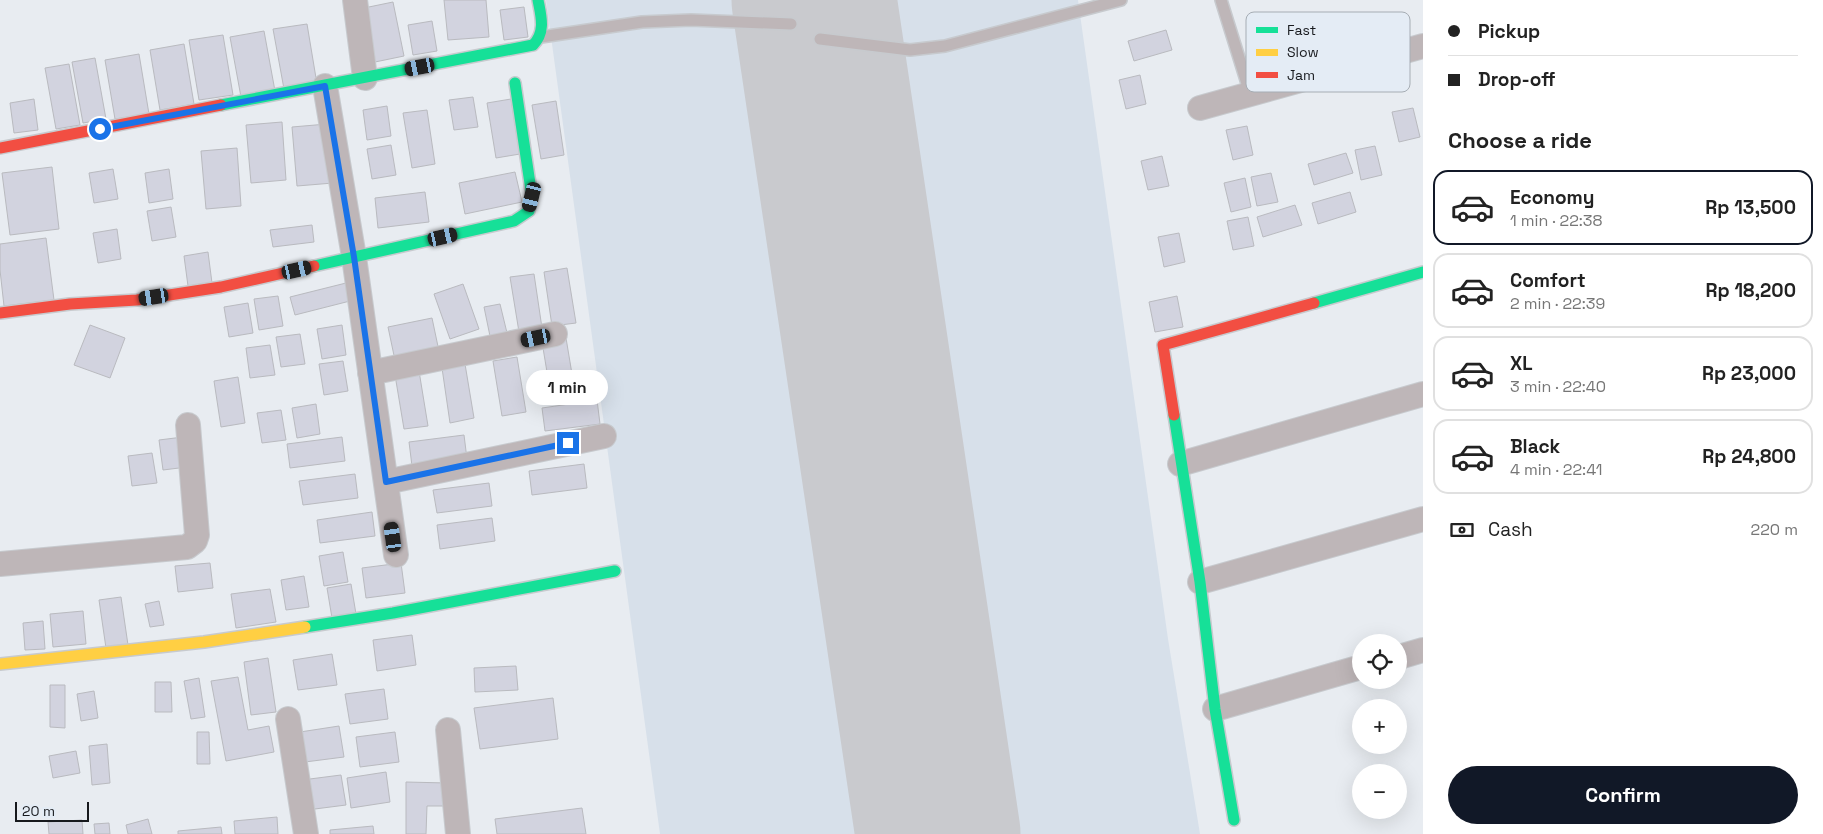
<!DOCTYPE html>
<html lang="en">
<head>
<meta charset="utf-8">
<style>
	body { margin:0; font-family:"Space Grotesk",sans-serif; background:#f2f2f2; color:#222; height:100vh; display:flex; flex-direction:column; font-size:19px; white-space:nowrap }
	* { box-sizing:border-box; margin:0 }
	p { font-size:16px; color:#767676 }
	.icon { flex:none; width:28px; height:28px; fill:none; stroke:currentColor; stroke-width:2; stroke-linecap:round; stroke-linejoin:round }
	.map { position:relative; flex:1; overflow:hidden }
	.panel { display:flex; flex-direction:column; background:#fff; width:400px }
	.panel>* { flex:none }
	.hud { display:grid; align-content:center; height:110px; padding:0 25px; background:#fff }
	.controls { position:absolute; left:1352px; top:634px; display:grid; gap:10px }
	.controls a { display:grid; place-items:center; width:55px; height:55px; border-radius:50%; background:#fff; box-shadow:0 5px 20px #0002; font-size:25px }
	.scale { position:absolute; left:15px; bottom:12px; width:74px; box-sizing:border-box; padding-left:5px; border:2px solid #17191d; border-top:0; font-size:14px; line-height:18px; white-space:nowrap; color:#17191d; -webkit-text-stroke:4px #e4ecf5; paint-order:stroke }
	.end { position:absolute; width:22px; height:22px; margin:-11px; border:6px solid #1a73e8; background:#fff; box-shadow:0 0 0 2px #fff }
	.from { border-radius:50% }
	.bubble { position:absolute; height:35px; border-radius:18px; background:#fff; box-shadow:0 5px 20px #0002; font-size:16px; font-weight:600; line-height:35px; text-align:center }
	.car { position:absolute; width:15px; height:30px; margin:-15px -8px; border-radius:6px; box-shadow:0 0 4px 1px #0007; background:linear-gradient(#222 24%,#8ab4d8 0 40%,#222 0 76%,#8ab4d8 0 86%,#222 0) }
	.hud b { display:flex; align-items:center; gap:18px; height:48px; font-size:19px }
	.hud b+b { border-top:1px solid #e0e0e0 }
	.hud i { width:12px; height:12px; background:#222 }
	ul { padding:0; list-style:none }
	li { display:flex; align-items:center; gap:15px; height:75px; margin:0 10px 8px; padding:0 15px; border:2px solid #e0e0e0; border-radius:15px }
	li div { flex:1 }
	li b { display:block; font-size:19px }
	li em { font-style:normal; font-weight:600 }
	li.on { border-color:#111827 }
	li>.icon { width:45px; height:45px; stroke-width:1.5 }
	h2 { padding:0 25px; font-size:22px; line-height:60px }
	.pay { display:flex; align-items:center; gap:12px; height:55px; padding:0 25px; font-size:19px }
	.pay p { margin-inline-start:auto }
	.button { display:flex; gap:10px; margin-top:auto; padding:10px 25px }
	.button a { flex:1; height:58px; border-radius:30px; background:#111827; color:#fff; font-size:20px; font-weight:600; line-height:58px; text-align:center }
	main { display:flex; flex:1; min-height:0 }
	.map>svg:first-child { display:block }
	.built { fill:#d7e0ea }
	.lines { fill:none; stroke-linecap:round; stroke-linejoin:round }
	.taxiway { stroke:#c9cace; stroke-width:66 }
	.runway { stroke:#c9cace; stroke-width:165 }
	.building { fill:#d2d3df; stroke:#b9babf }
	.lane-casing { stroke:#c7cace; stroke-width:14 }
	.street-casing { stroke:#c7cace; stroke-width:26 }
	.fast-casing { stroke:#c7cace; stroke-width:14 }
	.slow-casing { stroke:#c7cace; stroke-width:14 }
	.jam-casing { stroke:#c7cace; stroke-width:14 }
	.lane { stroke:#beb6b8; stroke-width:11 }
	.street { stroke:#beb6b8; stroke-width:24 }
	.fast { stroke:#16e098; stroke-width:11 }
	.slow { stroke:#ffcf43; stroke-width:11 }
	.jam { stroke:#f24e42; stroke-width:11 }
	.route { stroke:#1a73e8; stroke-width:6 }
	.key { fill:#e4ecf5; stroke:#a6adb4; stroke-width:1 }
	.key-label { font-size:14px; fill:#17191d }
</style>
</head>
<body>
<main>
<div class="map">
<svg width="1423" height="834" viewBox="0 0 1423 834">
	<rect width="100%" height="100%" fill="#e8ecf1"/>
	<path class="built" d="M546 0H1078L1168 639 1200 834H660Z"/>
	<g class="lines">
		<path class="taxiway" d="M776 0 827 83"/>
		<path class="runway" d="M814 0 938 834"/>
	</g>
	<path class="building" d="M444 0H486L489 37 448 40Z
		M393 2 404 56 375 62 364 8Z
		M524 7 528 37 504 40 500 10Z
		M432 21 437 51 413 55 408 25Z
		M307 24 317 84 284 89 273 29Z
		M1166 30 1172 50 1134 61 1128 41Z
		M264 31 275 91 241 97 230 37Z
		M223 35 233 95 199 100 189 40Z
		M184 44 194 104 160 110 150 50Z
		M139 54 149 114 115 119 105 60Z
		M95 58 106 119 83 123 72 62Z
		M69 64 80 125 56 129 45 68Z
		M1140 75 1146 104 1126 109 1119 80Z
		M473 97 478 127 454 130 449 100Z
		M34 99 38 130 14 133 10 103Z
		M511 99 520 154 496 158 487 103Z
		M556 101 564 155 541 159 532 105Z
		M387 106 391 136 367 140 363 110Z
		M1413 108 1420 137 1399 142 1392 112Z
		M427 110 435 164 412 168 403 113Z
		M282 122 286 180 251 183 246 125Z
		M327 124 333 183 297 186 292 127Z
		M1247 126 1253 155 1233 160 1226 130Z
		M391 145 396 175 372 179 367 149Z
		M1375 146 1382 175 1361 180 1355 150Z
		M237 148 241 206 206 209 201 151Z
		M1346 153 1353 173 1314 185 1308 164Z
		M1162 156 1169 186 1148 190 1141 161Z
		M52 167 59 229 10 235 2 173Z
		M113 169 118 199 94 203 89 173Z
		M169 169 173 199 149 203 145 173Z
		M515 172 522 202 465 214 459 183Z
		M1271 173 1278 202 1257 206 1251 177Z
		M1245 178 1251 207 1231 212 1224 183Z
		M425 192 429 222 378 228 375 198Z
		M1350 192 1356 212 1318 224 1312 203Z
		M1295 205 1302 225 1263 237 1257 217Z
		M171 207 176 237 152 241 147 211Z
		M1248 217 1254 246 1233 250 1227 221Z
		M312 225 314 242 273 247 270 230Z
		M117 229 121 259 98 263 93 233Z
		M1179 233 1185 262 1164 267 1158 237Z
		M46 238 54 300 4 306 0 270V244Z
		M208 252 212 283 188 286 184 256Z
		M567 268 576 323 552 326 544 272Z
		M534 274 542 328 519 332 510 277Z
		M346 283 350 301 295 315 290 297Z
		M463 284 479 329 450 339 434 294Z
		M278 296 283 326 259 330 254 299Z
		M1177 296 1183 327 1155 332 1149 302Z
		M248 303 253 333 229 337 224 307Z
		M500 304 508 337 491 341 484 307Z
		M432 318 440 356 396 365 388 327Z
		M90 325 125 338 110 378 74 365Z
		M342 325 346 355 322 359 317 329Z
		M300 334 305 364 281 367 276 337Z
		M566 338 575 392 551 396 542 342Z
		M270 345 275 375 250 378 246 348Z
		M517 357 526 412 502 416 493 361Z
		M343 361 348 391 324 395 319 364Z
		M465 364 474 418 450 423 442 368Z
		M419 371 428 426 404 429 395 375Z
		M238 377 245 423 221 427 214 381Z
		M597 400 600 424 545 431 542 408Z
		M316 404 320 434 297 438 292 408Z
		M281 410 286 440 262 443 257 413Z
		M464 435 467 459 412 466 409 442Z
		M183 437 187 467 163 470 159 440Z
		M342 437 345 461 290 468 287 444Z
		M152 453 157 483 132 486 128 456Z
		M584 464 587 488 532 495 529 471Z
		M355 474 358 498 303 505 299 481Z
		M489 483 492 506 437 513 433 490Z
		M372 512 375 536 320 543 317 520Z
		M492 518 495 541 440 549 437 525Z
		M343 552 348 582 324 586 319 556Z
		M210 563 213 588 178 592 175 566Z
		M401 563 405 593 366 598 362 568Z
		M304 576 309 607 286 610 281 580Z
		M351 584 356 614 332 618 327 588Z
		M270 589 276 622 236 628 231 594Z
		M121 597 128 645 106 648 99 600Z
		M159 601 164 625 150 627 145 604Z
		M83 611 86 644 53 647 50 614Z
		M43 621 45 649 25 650 23 623Z
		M412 635 416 665 377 671 373 640Z
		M332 654 337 685 298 690 293 660Z
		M268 658 276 712 251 715 244 662Z
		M516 666 518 690 475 692 474 668Z
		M238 677 248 730 269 726 274 752 226 761 211 681Z
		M199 678 205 717 191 719 184 681Z
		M155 682H171L172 712H155Z
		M50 685H65V728L50 727Z
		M384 689 388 719 350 724 345 694Z
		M94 691 98 718 81 721 77 694Z
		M553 698 558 739 480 749 474 708Z
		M339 726 344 757 305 762 300 732Z
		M197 732H209L210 764H197Z
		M395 732 399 762 360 767 356 737Z
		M107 744 110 783 92 785 89 746Z
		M76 751 80 773 53 778 49 756Z
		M386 772 390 802 351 808 347 778Z
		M341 775 346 805 307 810 302 780Z
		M406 782 447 783V806H427L426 834H406Z
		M582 808 586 834H497L495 819Z
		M277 817 278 834H235L234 821Z
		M148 819 152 834H128L126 825Z
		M82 820 83 834H49L48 822Z
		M109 823 110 834H95L94 824Z
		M373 826 374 834H330V830Z
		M221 827 222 834H178V831Z"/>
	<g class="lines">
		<defs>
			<path id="lane" d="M1221 0 1250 93
				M541 37 642 22 691 20 791 24
				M820 39 910 50 945 46 1121 0"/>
			<path id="street" d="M355 0 365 78
				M325 86 354 257 396 555
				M1200 108 1423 46
				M370 373 555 334
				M1180 464 1423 394
				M386 482 604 436
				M0 564 187 547 195 541 197 535 188 425
				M1200 582 1423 519
				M1399 657 1423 650
				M1215 709 1361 667
				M288 719 306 834
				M448 730 458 834"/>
			<path id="fast" d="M221 105 533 45C546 32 541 16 538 0
				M314 266 514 221 529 211 532 197 515 83
				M1314 303 1423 272
				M1174 415 1200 582 1215 709 1234 820
				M305 627 393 613 615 571"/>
			<path id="slow" d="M0 664 204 642 305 627"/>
			<path id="jam" d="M0 148 221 105
				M0 313 70 304 137 300 221 287 314 266
				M1174 415 1163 345 1314 303"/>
		</defs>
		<use href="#lane" class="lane-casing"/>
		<use href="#street" class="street-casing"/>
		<use href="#fast" class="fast-casing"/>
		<use href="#slow" class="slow-casing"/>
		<use href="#jam" class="jam-casing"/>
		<use href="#lane" class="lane"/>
		<use href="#street" class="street"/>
		<use href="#fast" class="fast"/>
		<use href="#slow" class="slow"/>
		<use href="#jam" class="jam"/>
	</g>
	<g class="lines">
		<path class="route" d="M100 129 325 86 354 257 386 482 568 443"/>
	</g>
	<rect x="1246" y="12" width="164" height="80" rx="8" class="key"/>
	<rect x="1256" y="27" width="22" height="6" fill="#16e098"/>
	<rect x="1256" y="49" width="22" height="7" fill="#ffcf43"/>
	<rect x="1256" y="72" width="22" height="6" fill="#f24e42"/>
	<g class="key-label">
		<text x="1287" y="35">Fast</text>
		<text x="1287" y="57">Slow</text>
		<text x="1287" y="80">Jam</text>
	</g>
</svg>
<div class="controls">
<a><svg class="icon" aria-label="locate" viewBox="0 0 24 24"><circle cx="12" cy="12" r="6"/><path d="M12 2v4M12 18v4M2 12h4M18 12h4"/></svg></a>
<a>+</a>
<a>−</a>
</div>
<div class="scale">20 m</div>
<i class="end from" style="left:100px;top:129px"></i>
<i class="end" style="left:568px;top:443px"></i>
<div class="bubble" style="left:526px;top:370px;width:82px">1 min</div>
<i class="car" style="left:420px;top:67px;rotate:259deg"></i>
<i class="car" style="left:532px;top:197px;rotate:194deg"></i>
<i class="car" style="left:443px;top:237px;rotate:77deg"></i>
<i class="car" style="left:297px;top:270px;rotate:77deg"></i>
<i class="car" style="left:154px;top:297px;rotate:261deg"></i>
<i class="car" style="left:536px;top:338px;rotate:258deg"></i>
<i class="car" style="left:393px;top:537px;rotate:352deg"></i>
</div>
<section class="panel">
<div class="hud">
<b><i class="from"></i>Pickup</b>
<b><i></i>Drop-off</b>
</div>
<h2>Choose a ride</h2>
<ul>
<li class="on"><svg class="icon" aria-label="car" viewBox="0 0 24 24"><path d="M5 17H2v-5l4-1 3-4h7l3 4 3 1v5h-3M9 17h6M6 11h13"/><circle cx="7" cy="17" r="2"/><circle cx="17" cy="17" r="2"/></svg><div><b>Economy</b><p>1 min · 22:38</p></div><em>Rp 13,500</em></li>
<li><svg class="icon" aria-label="car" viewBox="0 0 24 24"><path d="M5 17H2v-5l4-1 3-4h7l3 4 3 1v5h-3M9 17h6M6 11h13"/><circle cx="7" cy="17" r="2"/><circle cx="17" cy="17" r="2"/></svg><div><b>Comfort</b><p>2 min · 22:39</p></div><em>Rp 18,200</em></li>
<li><svg class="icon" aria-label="car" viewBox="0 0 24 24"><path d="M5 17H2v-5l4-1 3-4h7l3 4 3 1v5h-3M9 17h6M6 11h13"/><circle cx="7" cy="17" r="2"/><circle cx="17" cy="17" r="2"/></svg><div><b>XL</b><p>3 min · 22:40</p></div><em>Rp 23,000</em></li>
<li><svg class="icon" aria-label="car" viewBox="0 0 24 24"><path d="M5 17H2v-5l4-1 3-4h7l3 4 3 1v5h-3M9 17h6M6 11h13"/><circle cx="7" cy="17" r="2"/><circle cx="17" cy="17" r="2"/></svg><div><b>Black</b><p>4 min · 22:41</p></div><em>Rp 24,800</em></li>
</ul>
<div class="pay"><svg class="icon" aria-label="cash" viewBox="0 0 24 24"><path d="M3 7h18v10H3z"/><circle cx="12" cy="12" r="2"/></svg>Cash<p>220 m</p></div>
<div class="button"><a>Confirm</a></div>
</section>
</main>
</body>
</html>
